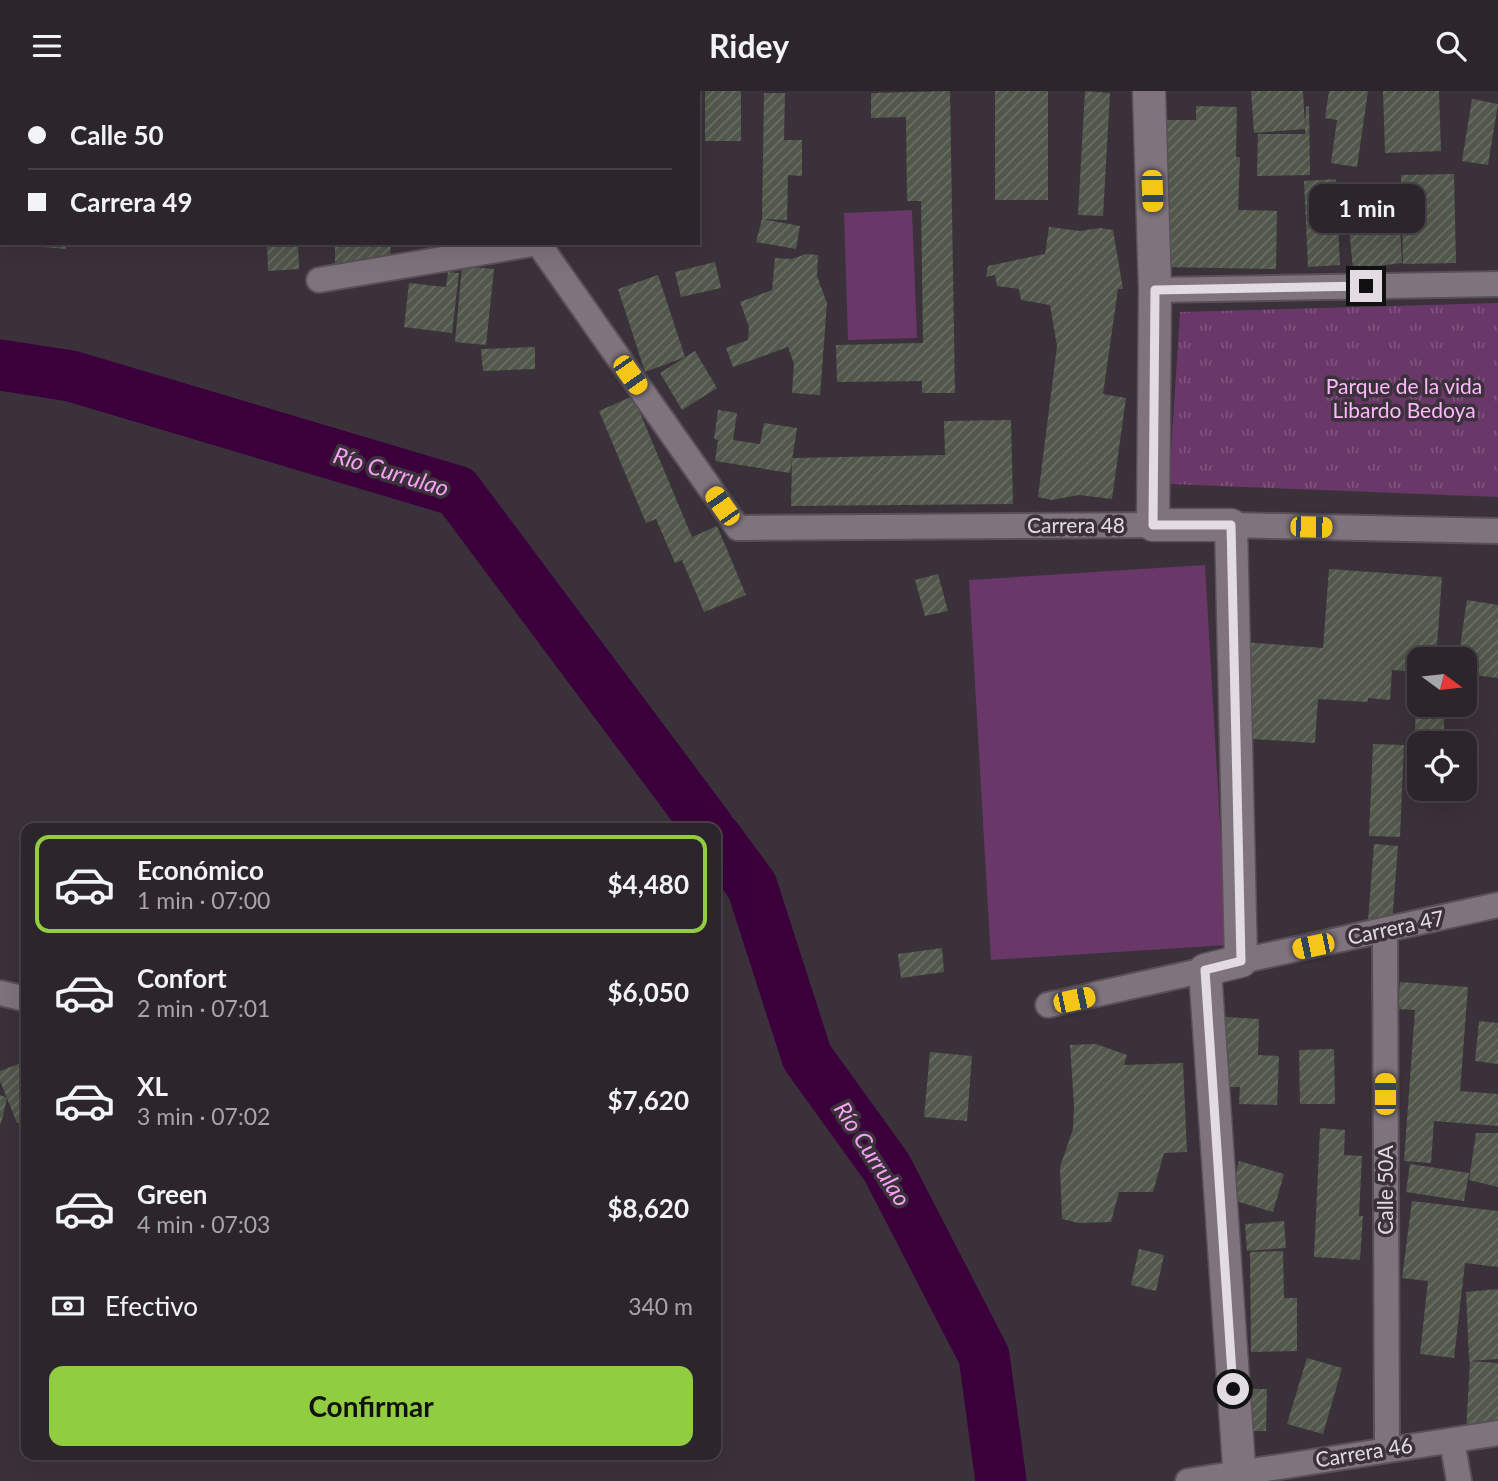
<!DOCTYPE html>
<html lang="es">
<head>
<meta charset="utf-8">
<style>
	body { margin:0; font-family:Lato,sans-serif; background:#342d34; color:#f1f3f6; height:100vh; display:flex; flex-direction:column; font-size:26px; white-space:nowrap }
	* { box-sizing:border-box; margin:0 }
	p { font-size:23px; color:#a6a5a9 }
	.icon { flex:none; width:38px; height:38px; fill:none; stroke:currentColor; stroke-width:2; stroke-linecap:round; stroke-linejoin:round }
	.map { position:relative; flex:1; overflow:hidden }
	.details { position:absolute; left:21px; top:732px; width:700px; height:637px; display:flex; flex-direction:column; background:#2c252c; border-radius:14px; box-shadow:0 7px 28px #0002,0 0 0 2px #484248 }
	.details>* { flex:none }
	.top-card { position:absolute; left:0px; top:0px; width:700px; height:154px; box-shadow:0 7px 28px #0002,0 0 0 2px #484248; display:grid; align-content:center; height:154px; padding:0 28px; background:#2c252c }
	.needle { width:46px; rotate:105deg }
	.fabs { position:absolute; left:1407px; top:556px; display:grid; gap:14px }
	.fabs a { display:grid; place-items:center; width:70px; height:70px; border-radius:14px; background:#2c252c; box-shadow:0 7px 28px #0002,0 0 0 2px #484248; font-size:35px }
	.end { position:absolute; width:32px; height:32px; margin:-16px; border:9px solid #e2dce2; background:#111; box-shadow:0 0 0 4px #111 }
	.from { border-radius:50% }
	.bubble { position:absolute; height:49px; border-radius:14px; background:#2c252c; box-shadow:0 7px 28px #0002,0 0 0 2px #484248; font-size:23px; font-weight:700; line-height:49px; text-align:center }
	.car { position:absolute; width:21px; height:42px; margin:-21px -10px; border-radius:9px; box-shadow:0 0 5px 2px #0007; background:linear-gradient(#f5c518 24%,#345 0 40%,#f5c518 0 76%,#345 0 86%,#f5c518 0) }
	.top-card b { display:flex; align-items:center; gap:24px; height:66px; font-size:26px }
	.top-card b+b { border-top:2px solid #484248 }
	.top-card i { width:18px; height:18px; background:#f1f3f6 }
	ul { padding:12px 0 0; list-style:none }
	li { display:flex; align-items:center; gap:21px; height:98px; margin:0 14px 10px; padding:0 14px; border:4px solid transparent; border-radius:14px }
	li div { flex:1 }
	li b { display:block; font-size:26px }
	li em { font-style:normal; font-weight:700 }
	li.current { border-color:#91cd40 }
	li>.icon { width:63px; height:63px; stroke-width:1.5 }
	.pay { display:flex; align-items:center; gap:18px; height:77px; padding:0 28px; font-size:26px }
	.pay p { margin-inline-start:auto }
	.primary-button { display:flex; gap:14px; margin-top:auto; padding:14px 28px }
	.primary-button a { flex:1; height:80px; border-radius:14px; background:#91cd40; color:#111; font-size:28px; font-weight:700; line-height:80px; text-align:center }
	header { display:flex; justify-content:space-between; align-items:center; height:91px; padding:0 28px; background:#2c252c; font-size:32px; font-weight:700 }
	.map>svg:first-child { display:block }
	.grass { fill:url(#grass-tufts) }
	.pitch { fill:#693869 }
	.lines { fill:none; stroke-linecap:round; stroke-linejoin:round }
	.river { stroke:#3b003c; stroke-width:51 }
	.building { fill:url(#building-hatch) }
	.minor-casing { stroke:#585057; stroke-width:28 }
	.tertiary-casing { stroke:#585057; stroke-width:35 }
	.minor { stroke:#7f747e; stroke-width:24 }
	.tertiary { stroke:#7f747e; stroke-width:32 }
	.route { stroke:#e2dce2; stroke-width:9 }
	.labels { text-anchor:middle; stroke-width:7; stroke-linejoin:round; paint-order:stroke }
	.park-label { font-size:21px; fill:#feb9fc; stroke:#3b313a }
	.street-label { font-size:21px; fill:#e2dce2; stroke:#3b313a }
	.water-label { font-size:23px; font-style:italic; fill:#f8a2f6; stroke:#3b313a }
</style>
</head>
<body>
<header><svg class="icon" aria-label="menu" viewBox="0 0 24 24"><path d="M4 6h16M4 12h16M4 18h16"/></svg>Ridey<svg class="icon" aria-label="search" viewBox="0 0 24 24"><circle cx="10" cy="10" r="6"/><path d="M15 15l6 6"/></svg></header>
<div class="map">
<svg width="1498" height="1390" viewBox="0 0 1498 1390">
	<defs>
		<pattern id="grass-tufts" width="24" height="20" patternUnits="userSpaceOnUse" patternTransform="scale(1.75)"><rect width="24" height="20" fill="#693869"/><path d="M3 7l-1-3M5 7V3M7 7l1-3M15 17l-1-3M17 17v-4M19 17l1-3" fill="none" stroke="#7e547e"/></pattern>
		<pattern id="building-hatch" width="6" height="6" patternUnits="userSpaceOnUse" patternTransform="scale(1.75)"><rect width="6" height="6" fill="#51574b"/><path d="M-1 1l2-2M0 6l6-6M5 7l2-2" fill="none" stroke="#6a6f65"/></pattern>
	</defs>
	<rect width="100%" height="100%" fill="#3b313a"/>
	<path class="grass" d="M1498 212V406L1169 393 1180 221Z"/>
	<path class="pitch" d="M912 119 917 247 848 249 844 122Z
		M1205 474 1227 854 991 869 969 489Z"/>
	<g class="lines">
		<path class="river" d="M0 274 71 285 457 400 709 737
			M716 746 752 795 807 966 887 1077 984 1265 1001 1390"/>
	</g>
	<path class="building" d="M705 0H741V50H705Z
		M950 0 955 302H922V290L837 291 836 254 923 252 921 110H907L906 26 871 27V2Z
		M995 0H1048V109H995Z
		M1085 0 1110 2 1103 125 1078 124Z
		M1251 0H1303L1305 34 1306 16 1309 15 1310 84 1257 85 1258 43H1305V38L1254 42Z
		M1329 0H1368L1357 76 1331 72 1337 29 1325 27Z
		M1383 0H1439L1441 60 1385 62Z
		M764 2H785L784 49H802V85L788 84 787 129 762 128 800 135 796 158 756 151 762 128Z
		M1472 8 1498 13 1488 74 1462 70Z
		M1196 15 1237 16 1236 66H1240L1238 119 1277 120 1276 178 1162 176 1165 29H1196Z
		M1454 83 1456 172 1403 173 1401 84Z
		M1336 88 1340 174 1308 176 1304 90Z
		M1400 132 1402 172 1353 178 1349 137Z
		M1049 136 1080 140 1100 137 1113 139 1123 198H1118L1103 303 1126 307 1112 408 1079 404 1052 409 1038 406 1057 255 1050 214 1021 209 1019 198 997 195 995 184 986 186 988 175 1045 163Z
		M43 152H66V158L43 156Z
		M267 152H298L299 178 268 180Z
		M335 152H391L390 169 388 174 335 172Z
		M806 163 818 164 817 185 827 212 820 304 792 302 794 273 788 256 733 276 726 257 748 249 749 236 740 211 772 199 775 167 792 168Z
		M715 171 721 197 681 206 675 181Z
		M462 175 494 178 486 254 455 251Z
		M448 181 459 182 452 242 404 236 409 192 446 196Z
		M658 184 685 266 645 281 618 198Z
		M535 256V278L483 280 481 258Z
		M695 260 717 297 682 319 660 282Z
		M633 305 692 446 717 435 746 504 704 521 682 469 675 472 656 428 646 432 599 320Z
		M718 319 737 322 733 349 760 353 764 332 797 337 790 382 715 370 718 349 714 348Z
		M1011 329 1013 413 791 415 792 367 945 364 944 330Z
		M1329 478 1442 486 1436 569H1419V581L1392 579 1390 609 1368 607V611L1318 608 1315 652 1237 647 1244 551 1323 557Z
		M938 483 948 520 925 525 915 489Z
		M1467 509 1498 514V587L1465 583V569H1458Z
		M1417 593H1419V614H1445L1443 653H1419V662H1414Z
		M1373 653 1404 654 1400 746 1369 745Z
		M366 730 377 737H362Z
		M1374 753 1398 755 1392 832 1368 830Z
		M942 857 944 881 901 887 898 863Z
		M1400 891 1468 896 1460 1000 1498 1003V1035L1434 1030 1431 1072 1404 1070 1415 919 1398 918Z
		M1224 926 1259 928 1258 964 1279 965 1277 1014 1239 1013 1240 996H1221Z
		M1479 930 1498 932V973L1475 970Z
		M1096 953 1127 964 1124 974 1183 972 1187 1061 1164 1062 1153 1101H1119L1111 1131 1079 1132 1062 1128 1060 1076 1073 1038 1074 1014 1070 954Z
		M1334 958 1335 1013H1300L1299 959Z
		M930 961 972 965 967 1030 924 1026Z
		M26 970V1028L17 1032 0 990V980Z
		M0 1004 7 1007 1 1033H0Z
		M1320 1037 1345 1039 1344 1064 1362 1065 1359 1125H1363L1360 1169 1314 1166Z
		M1476 1042H1498V1096L1469 1089Z
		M1239 1070 1284 1083 1273 1121 1229 1108Z
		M1410 1073 1469 1082 1464 1110 1406 1101Z
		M1412 1110 1498 1120V1176L1465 1172 1454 1267 1420 1263 1428 1190 1402 1187Z
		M1284 1130 1286 1157 1247 1160 1245 1133Z
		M1139 1158 1164 1164 1156 1200 1131 1194Z
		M1283 1160 1284 1207H1297V1260L1251 1261 1250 1161Z
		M1498 1198V1268L1469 1270 1466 1201Z
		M1307 1267 1342 1277 1323 1343 1287 1333Z
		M1470 1270 1498 1272V1344L1466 1342Z
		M1241 1298H1267L1266 1340H1241Z"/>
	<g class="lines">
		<defs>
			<path id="minor" d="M514 0V2
				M319 189 538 152 738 437 1153 434
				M1155 199 1498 193
				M1231 434 1498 440
				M1385 839 1387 1359
				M1241 870 1498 814
				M0 902 26 908
				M1048 914 1205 879
				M1452 1349 1459 1390
				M1188 1390 1498 1342"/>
			<path id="tertiary" d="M1149 0 1155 199 1153 434H1231L1241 870 1205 879 1240 1390"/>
		</defs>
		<use href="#minor" class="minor-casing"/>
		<use href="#tertiary" class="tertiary-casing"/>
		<use href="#minor" class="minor"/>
		<use href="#tertiary" class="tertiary"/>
	</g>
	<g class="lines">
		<path class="route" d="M1233 1298 1205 879 1241 870 1231 434H1153L1155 199 1366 195"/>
	</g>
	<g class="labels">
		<g class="park-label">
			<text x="1404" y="303">Parque de la vida<tspan x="1404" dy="24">Libardo Bedoya</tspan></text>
		</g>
		<g class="street-label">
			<text x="1076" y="442">Carrera 48</text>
			<text transform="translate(1396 837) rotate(-12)" y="7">Carrera 47</text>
			<text transform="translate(1386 1099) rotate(-90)" y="7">Calle 50A</text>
			<text transform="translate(1364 1362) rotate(-9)" y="7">Carrera 46</text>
		</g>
		<g class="water-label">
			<text transform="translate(391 381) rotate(17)" y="8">Río Currulao</text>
			<text transform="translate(872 1063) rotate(57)" y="8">Río Currulao</text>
		</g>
	</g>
</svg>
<div class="fabs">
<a><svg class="needle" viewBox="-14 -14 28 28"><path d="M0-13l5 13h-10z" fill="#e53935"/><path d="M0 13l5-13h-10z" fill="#a6a5a9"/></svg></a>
<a><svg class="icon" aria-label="locate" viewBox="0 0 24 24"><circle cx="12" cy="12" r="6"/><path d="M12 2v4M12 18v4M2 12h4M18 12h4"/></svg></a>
</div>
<i class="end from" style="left:1233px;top:1298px"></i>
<i class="end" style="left:1366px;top:195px"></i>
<div class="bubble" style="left:1309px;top:93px;width:116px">1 min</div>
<i class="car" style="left:1152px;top:100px;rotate:178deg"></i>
<i class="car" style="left:630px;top:284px;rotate:145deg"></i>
<i class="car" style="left:722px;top:415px;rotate:325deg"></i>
<i class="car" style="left:1311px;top:436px;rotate:91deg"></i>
<i class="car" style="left:1313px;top:855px;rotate:258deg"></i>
<i class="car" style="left:1074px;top:909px;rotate:78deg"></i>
<i class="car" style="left:1385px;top:1003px;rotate:0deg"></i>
<div class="top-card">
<b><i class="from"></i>Calle 50</b>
<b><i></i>Carrera 49</b>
</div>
<section class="details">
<ul>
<li class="current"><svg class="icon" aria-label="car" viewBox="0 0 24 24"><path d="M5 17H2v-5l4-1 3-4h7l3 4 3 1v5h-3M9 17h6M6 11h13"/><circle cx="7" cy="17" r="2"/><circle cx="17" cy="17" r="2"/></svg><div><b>Económico</b><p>1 min · 07:00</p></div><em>$4,480</em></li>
<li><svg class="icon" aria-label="car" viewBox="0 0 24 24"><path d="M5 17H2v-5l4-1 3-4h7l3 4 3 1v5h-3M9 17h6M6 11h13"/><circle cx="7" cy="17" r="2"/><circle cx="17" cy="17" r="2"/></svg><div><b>Confort</b><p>2 min · 07:01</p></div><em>$6,050</em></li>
<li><svg class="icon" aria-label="car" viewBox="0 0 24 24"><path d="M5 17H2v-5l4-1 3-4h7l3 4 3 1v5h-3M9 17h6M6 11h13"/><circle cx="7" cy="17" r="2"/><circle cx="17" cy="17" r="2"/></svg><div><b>XL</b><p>3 min · 07:02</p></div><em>$7,620</em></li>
<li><svg class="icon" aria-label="car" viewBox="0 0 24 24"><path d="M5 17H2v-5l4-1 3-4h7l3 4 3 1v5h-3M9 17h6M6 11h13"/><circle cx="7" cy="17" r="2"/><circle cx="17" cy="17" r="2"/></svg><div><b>Green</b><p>4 min · 07:03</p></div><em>$8,620</em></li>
</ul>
<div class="pay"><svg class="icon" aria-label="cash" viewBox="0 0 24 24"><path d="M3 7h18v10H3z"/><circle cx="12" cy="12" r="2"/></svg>Efectivo<p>340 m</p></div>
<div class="primary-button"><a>Confirmar</a></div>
</section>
</div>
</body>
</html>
